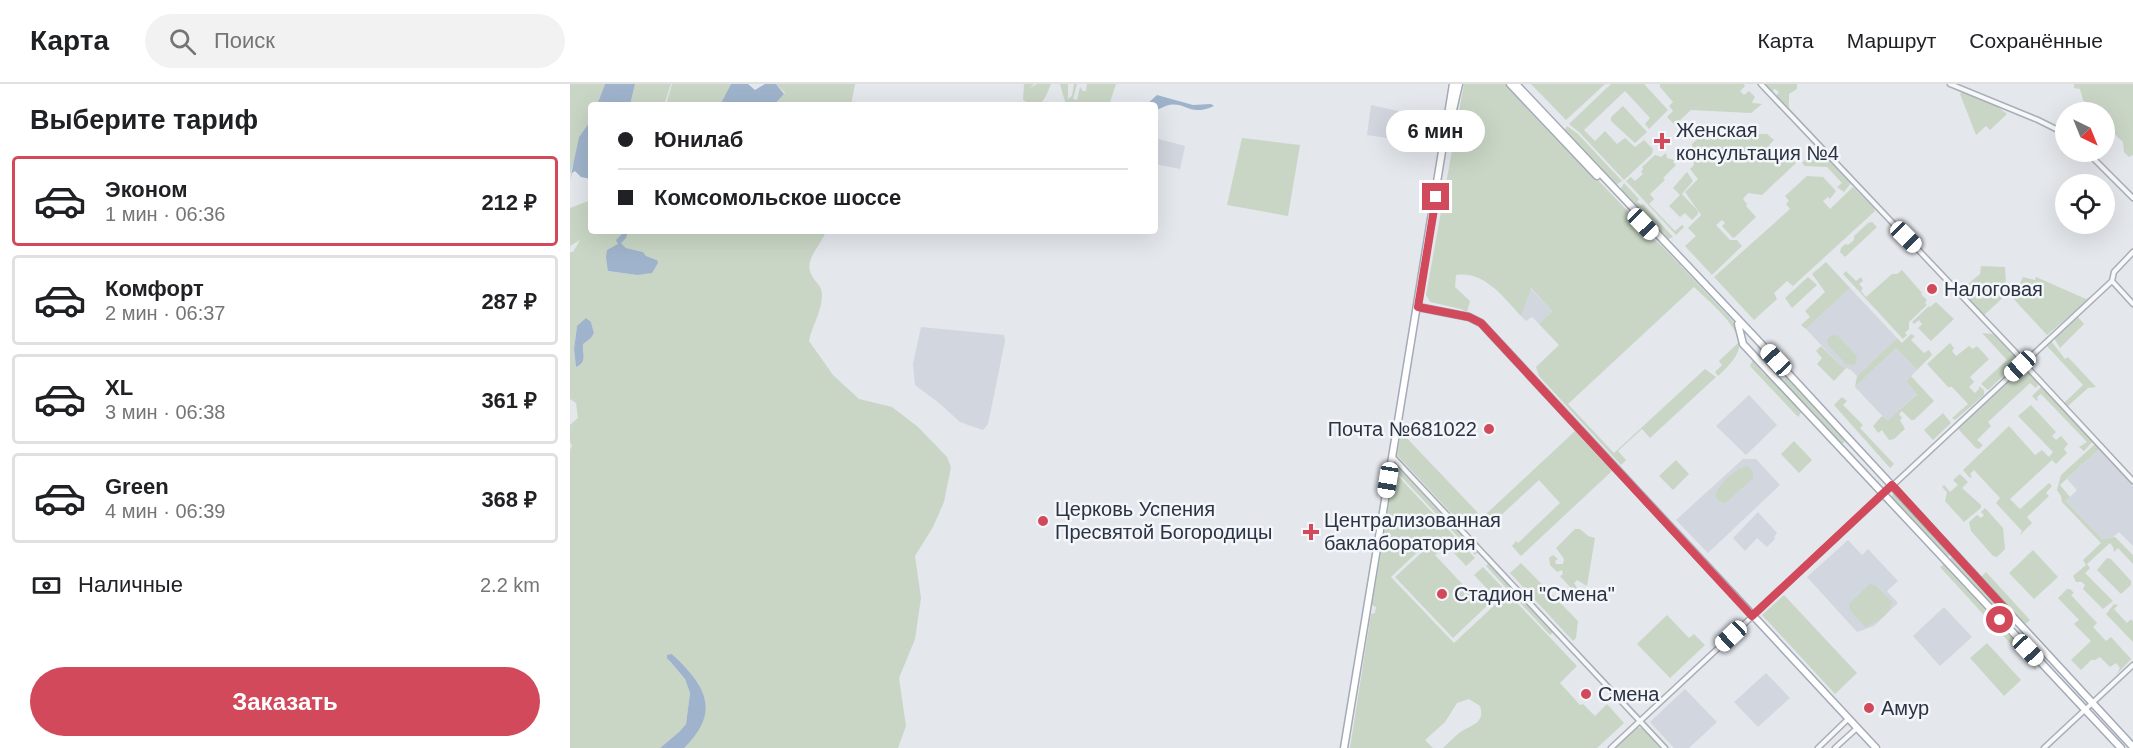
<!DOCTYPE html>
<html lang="ru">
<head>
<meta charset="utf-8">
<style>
	body { margin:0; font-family:Helvetica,sans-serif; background:#f2f2f2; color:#202124; height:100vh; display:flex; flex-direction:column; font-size:22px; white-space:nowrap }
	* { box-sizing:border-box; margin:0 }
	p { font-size:20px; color:#757577 }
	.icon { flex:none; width:33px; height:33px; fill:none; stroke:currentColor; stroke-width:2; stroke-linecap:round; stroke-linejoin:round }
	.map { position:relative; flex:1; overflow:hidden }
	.side { display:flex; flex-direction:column; background:#fff; width:570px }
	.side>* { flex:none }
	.guide { position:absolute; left:18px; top:18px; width:570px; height:132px; border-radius:6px; box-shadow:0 6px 24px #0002; display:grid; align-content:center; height:132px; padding:0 30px; background:#fff }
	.needle { width:39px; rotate:137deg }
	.buttons { position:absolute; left:1485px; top:18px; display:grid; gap:12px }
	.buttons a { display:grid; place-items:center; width:60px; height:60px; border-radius:50%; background:#fff; box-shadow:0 6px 24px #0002; font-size:30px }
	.end { position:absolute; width:27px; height:27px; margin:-14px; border:8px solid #d1495b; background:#fff; box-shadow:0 0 0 3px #fff }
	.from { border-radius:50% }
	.bubble { position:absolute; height:42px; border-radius:21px; background:#fff; box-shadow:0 6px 24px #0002; font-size:20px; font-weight:600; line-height:42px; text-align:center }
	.car { position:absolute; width:18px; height:36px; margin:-18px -9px; border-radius:8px; box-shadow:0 0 4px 2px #0007; background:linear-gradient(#fff 24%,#345 0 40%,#fff 0 76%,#345 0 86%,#fff 0) }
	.guide b { display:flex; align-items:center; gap:21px; height:57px; font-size:22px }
	.guide b+b { border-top:2px solid #e0e0e0 }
	.guide i { width:15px; height:15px; background:#202124 }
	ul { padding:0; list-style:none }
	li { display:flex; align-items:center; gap:18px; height:90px; margin:0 12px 9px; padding:0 18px; border:3px solid #e0e0e0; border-radius:6px }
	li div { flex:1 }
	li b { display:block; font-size:22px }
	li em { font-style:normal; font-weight:600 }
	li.selected { border-color:#d1495b }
	li>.icon { width:54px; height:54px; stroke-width:1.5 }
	h2 { padding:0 30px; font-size:27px; line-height:72px }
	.pay { display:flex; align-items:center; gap:15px; height:66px; padding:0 30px; font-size:22px }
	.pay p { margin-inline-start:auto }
	.primary-button { display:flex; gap:12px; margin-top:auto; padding:12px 30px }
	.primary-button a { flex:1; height:69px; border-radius:36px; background:#d1495b; color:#fff; font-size:24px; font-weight:600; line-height:69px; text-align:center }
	header { display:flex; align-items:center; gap:36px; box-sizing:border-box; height:84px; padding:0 30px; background:#fff; border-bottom:2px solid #e0e0e0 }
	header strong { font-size:28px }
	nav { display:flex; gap:33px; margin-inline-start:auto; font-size:21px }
	.search { width:420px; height:54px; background:#f2f2f2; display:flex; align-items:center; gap:15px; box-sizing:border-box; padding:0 21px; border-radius:33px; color:#757577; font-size:22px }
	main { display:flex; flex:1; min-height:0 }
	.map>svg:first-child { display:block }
	.built { fill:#d2d6de }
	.green { fill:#c9d6c5; fill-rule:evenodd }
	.water { fill:#9fb4cc }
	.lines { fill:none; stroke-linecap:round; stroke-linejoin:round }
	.minor-casing { stroke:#a9aeb7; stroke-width:7 }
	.major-casing { stroke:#a3abb8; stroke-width:9 }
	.minor { stroke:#f7f8fa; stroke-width:4 }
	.major { stroke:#fff; stroke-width:6 }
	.route { stroke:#d1495b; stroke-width:8 }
	.poi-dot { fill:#d1495b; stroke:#f4f6f9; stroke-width:2 }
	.labels { text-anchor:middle; stroke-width:5; stroke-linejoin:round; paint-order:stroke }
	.poi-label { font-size:20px; fill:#2b3445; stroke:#f4f6f9; text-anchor:start }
</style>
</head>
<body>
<header>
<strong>Карта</strong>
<div class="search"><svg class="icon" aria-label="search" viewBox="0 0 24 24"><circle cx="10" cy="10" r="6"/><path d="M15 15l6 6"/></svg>Поиск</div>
<nav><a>Карта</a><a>Маршрут</a><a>Сохранённые</a></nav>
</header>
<main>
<section class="side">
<h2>Выберите тариф</h2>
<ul>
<li class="selected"><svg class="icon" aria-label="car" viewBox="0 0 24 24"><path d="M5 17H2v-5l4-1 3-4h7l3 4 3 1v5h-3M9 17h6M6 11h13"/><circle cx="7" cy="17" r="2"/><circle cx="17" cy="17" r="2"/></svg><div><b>Эконом</b><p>1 мин · 06:36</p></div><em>212 ₽</em></li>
<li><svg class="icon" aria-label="car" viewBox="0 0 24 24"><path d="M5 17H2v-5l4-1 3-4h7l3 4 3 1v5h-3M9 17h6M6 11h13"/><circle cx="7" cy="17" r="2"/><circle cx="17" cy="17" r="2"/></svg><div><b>Комфорт</b><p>2 мин · 06:37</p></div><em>287 ₽</em></li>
<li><svg class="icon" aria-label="car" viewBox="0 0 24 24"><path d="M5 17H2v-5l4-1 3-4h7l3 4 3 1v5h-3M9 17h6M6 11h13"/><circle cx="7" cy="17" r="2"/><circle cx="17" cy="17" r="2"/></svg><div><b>XL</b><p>3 мин · 06:38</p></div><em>361 ₽</em></li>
<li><svg class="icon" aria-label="car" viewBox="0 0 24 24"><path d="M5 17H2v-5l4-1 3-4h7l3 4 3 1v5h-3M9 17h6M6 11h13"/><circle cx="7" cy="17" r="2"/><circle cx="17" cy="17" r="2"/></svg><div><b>Green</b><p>4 мин · 06:39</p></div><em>368 ₽</em></li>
</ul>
<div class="pay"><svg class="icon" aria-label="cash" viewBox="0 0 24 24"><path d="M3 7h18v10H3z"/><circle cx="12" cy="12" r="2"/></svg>Наличные<p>2.2 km</p></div>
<div class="primary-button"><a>Заказать</a></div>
</section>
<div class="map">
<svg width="1563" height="664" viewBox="0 0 1563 664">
	<rect width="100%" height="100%" fill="#e4e7ec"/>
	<path class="built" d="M801 21 828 27 824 55 797 51Z
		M585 54 615 62 610 85 585 80Z
		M960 204 982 227 969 240 962 233 956 237 951 232Z
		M1280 204 1327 254 1287 292 1281 286 1271 282 1236 245Z
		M351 243 434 251 435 257 418 340 413 346 390 338 369 319 345 301 343 280Z
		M1326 264 1347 286 1336 297 1347 309 1318 338 1285 303Z
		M1179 311 1207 341 1176 371 1146 342Z
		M1529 365 1563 402V462L1549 448 1543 453 1532 455 1496 417 1507 406 1497 395Z
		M1173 375H1186L1210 401 1138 469 1106 436Z
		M1188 428 1207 449 1204 453 1205 455 1197 463 1187 454 1175 467 1163 454Z
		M1278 456 1292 471 1298 465 1328 497 1317 507 1328 519 1304 542 1287 548 1237 493Z
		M1374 523 1402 553 1370 582 1343 552Z
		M1196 589 1220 614 1188 643 1164 618Z
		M1115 605 1147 638 1119 664H1104L1080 638Z"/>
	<path class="green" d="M0 0H35L27 21H21V36L9 53 5 76 0 90Z
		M65 0H101L94 21H60Z
		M102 0H161L150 21H96Z
		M206 0H285L281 21H204L215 9Z
		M454 0H464L460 4 467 0H481C475 14 472 28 453 16Z
		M490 0H498V15L502 12 504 0H507L503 15 507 16 510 3 513 7H516L517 0H546L539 21H496Z
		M894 0H936L1070 140 1069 142 1078 152 1077 154 1080 157 1083 155 1091 161 1163 237C1178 262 1166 275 1148 292L1145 288 1152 281 1149 277 1168 259C1169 241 1137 216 1124 203L998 320 1044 369 1135 285 1146 293 1080 354 1072 345 1048 367 1056 376 1051 381 969 292 966 283 989 261 969 240 982 227 961 204 951 232C933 213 915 187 886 191L885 203 900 217 897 228 891 225 860 218 856 211Z
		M961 0H1035L996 36Z
		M1041 0H1074L1098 26 1079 45 1075 40 1080 34 1055 7 1014 46 1025 57 1035 47 1047 60 1055 54 1065 63 1074 56 1083 65 1082 70 1054 96 1009 48 999 40Z
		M1090 0H1174L1175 2 1170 7 1174 11 1179 7 1185 13 1182 18 1183 19 1192 20 1181 29 1121 26 1105 41 1097 33 1103 27 1099 22 1103 18 1090 3Z
		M1194 0H1227V5L1219 10V24L1299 109 1298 110 1208 16 1206 12 1209 8 1205 5 1202 7Z
		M1504 0H1563V71L1559 73 1554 68 1553 58C1543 50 1542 44 1535 36L1534 28H1527L1513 16 1510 5 1504 4Z
		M1391 8 1428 23 1437 30 1420 46 1416 42 1406 51 1390 10Z
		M1053 22 1077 48 1065 59 1041 37V33Z
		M997 42 1008 50 1052 97 1046 101 1043 100 994 47Z
		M1133 50H1197L1204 56 1199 61 1209 71 1215 66 1226 79 1192 111 1178 109 1173 115 1177 120 1176 122 1186 133 1165 153 1163 154 1152 142 1155 139 1152 136 1146 141 1160 156H1167L1172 162 1142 191 1115 162 1126 152 1118 144 1131 131 1115 108 1128 95 1120 85 1124 81 1122 60Z
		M672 54 730 61 718 132 657 121Z
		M1247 63 1281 99 1274 108 1267 103 1272 99 1257 83 1235 82 1232 79 1235 76H1259Z
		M1096 69 1097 74 1104 76 1103 78 1106 81 1093 94 1095 96 1080 110 1084 115 1079 120 1105 147 1112 141 1114 143 1106 151 1056 97 1061 93 1065 97 1073 90 1071 88 1073 85 1072 83 1085 71 1091 73Z
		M1117 88 1123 97 1112 110 1128 127V130L1122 136 1115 129 1110 133 1099 122 1110 111 1103 104Z
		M1237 92 1253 93 1266 107 1260 115 1258 113 1253 117 1260 125 1283 103 1304 124 1305 127 1223 202 1217 197 1204 209 1207 215 1184 236 1144 193 1220 125 1216 120 1219 117 1215 112Z
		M1054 99 1069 115 1067 118 1071 121 1073 120 1103 153 1096 156 1073 131 1071 126 1057 115 1050 106Z
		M21 116V147H47L53 150 38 187 67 191 87 176 76 172 73 168 56 164 51 159 58 147H256C251 162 234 175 241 190 245 199 252 201 252 211 252 228 242 241 239 257L263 291 289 315 322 323 348 343 377 373 381 383 374 418 363 443 345 472 351 514 345 555 329 594 336 642 328 664H113C152 627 134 601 102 570L99 577 115 595 120 609 116 640 109 648 90 664H0V366L2 362 0 358V341L8 334 6 319 0 315V168H3L10 156 0 162V124ZM21 238 24 249 21 254 13 259C12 270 18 278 6 283L4 265 7 242Z
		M1302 138 1307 143 1275 173 1270 168 1271 164 1275 160 1278 161 1284 156V152L1298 139Z
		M1256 178 1280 204 1236 245 1231 241 1240 233 1235 227 1255 208 1242 190Z
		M1364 178 1391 206 1410 190 1411 182 1435 183 1436 202H1449L1453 193 1465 196 1466 193 1516 215 1523 212 1477 251 1438 209 1413 232Z
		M1332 186 1352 209 1351 210 1357 216 1355 219 1357 221 1339 238V245L1335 249 1337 251 1333 255 1273 190 1276 187 1286 197 1291 193 1293 197 1289 200 1293 204 1291 207 1296 213 1322 190H1327Z
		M1238 193 1247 201 1222 224 1215 214Z
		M1366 218 1384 235 1361 257 1348 244 1352 240 1349 236 1344 240 1342 238 1359 222 1360 223Z
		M1507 232 1514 240 1490 264 1484 254Z
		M1412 249 1423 250 1449 277 1418 306 1411 300 1437 276Z
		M1341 250 1345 252 1341 256 1354 269 1359 266 1362 271 1347 286 1326 264 1285 303 1287 292 1327 254 1332 259Z
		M1261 251 1268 252 1286 271 1287 277 1284 281 1276 280 1258 261 1257 256Z
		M1481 257 1495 275 1498 273 1526 303 1518 304 1498 322 1494 319 1513 301 1476 261Z
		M1380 259 1384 264 1382 267 1386 272 1399 262 1403 265 1407 262 1419 275 1400 293 1404 298 1399 303 1405 309 1409 305V302L1414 306V311L1385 336 1382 334 1398 320 1382 303H1378L1357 280Z
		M1251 262 1271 282 1276 284 1264 297 1247 280 1252 274 1246 267Z
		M1184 274 1190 281V285L1195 291 1199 290 1232 327 1228 333 1180 282Z
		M1452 284H1455L1469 299 1466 304 1460 299 1418 338 1421 342 1407 356 1413 361 1409 365 1406 364 1389 346V343Z
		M1341 292 1364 317 1344 336H1341L1332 327 1329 330 1332 334 1330 336 1335 345 1324 355 1319 356 1312 346 1308 349 1303 342 1312 332 1318 337 1347 310 1336 297Z
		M1218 293 1275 352 1274 359H1268L1214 301V297Z
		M1471 303H1473L1524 356 1514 367 1509 363 1517 358 1471 310 1467 313 1468 316 1467 317 1462 312Z
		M1272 313 1277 317 1273 321 1293 341 1290 344 1324 380 1320 384 1264 321Z
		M1461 321 1486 348 1482 352 1486 356 1491 352 1498 360 1494 365 1497 369 1486 380 1482 376 1440 415 1450 425 1479 399 1482 402 1476 409 1479 412 1457 433 1462 439 1449 452 1452 447 1426 419 1430 414 1404 386 1400 390 1402 393 1400 394 1393 386 1439 342 1465 371 1472 366 1479 373 1483 368 1448 332Z
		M1373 329 1381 339 1363 356 1354 346Z
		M1005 347 1042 387 951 472 942 462 946 457 948 459 990 419 969 396 927 435 929 438 924 442 914 432Z
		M831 348 910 431 895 444 827 371Z
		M1224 357 1242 376 1229 389 1211 370Z
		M1525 360 1529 365 1490 401 1500 413 1496 417 1532 455 1545 453 1563 471V480L1548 464 1544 468 1543 463 1540 459 1517 480 1520 484 1515 489 1543 517 1533 525 1513 505 1515 501 1512 498H1506L1503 492 1516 481 1513 476 1531 459 1492 418 1491 412 1487 406 1491 391Z
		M1106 376 1119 390 1103 406 1089 392Z
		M1178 382 1183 388V394L1158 417 1153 419 1149 417 1145 412C1148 401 1167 383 1178 382Z
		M827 383 908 468 905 471 826 387Z
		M1390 390 1398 398 1392 404 1411 421V424L1394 438 1375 417 1377 408 1372 403 1374 401 1380 408 1388 401 1383 396Z
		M824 391H827L905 474 896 482 872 456 866 462 870 467 865 471 909 518 915 513 920 519 883 554 825 493 862 459 860 456 821 493 884 559 929 517 904 491 913 483 1007 582 990 599 1010 621 1013 620 1025 632 1037 620 1054 639 1027 664H873C878 659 883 654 888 650 899 641 916 641 910 622L899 615 887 619 875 638 855 656 863 664H780L801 530 805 529 806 523 802 521Z
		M1325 409 1380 468 1379 472H1374L1319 414Z
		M1415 424 1433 444 1435 465 1427 473 1423 472 1401 447 1399 438 1407 431 1411 434 1414 431 1411 428Z
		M1005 445H1010L1018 452 1025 454 1017 502 1007 496 1004 499 1011 510 1009 513 990 492 993 490 992 486 987 488 980 481 979 474 983 471 988 475 985 477 986 480H993L994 475 986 464Z
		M1463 466 1488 493 1464 515 1439 489Z
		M1381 473H1384L1434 527V531L1430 532 1380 477Z
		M1537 474 1541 475 1561 497V501L1551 510 1527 486Z
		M919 479 983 548 980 551 916 482Z
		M951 479 1008 537 1006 554 1003 557 940 489Z
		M1376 479 1427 535 1423 541 1370 483Z
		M1416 488 1460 536 1453 542 1410 494Z
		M1300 500 1305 501 1322 518C1320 531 1306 539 1295 543L1279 525V520Z
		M1497 505H1500L1504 509 1501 511 1527 539 1523 543 1536 557 1541 553 1561 575 1563 573 1547 590 1550 584 1546 579 1540 583 1530 573 1525 576H1521L1511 586 1501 576 1521 557 1504 540 1509 536 1488 514Z
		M1214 511 1287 589 1265 610 1192 531Z
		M1544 520 1548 521 1544 525 1557 539 1561 535 1563 538V558L1536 530Z
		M1097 531 1119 554 1124 550 1135 561 1100 594 1067 560Z
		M1429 539 1433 540 1469 580 1465 586 1425 543Z
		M1417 559 1451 596 1434 612 1400 574Z
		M1067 643 1075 645 1093 664H1046Z"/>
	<path class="water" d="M35 0H65L60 21H27Z
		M161 0H178L185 6 195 0H206L214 10 204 21H150Z
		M587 11 623 21 641 20 644 22C619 33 617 18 599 21 594 22 591 25 585 26V21H576Z
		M21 36V95L11 93 5 87 2 89 0 96 9 53Z
		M47 147H58L56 154 51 159 56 164 73 168 76 172 87 176 88 179 82 189 67 191 38 187 36 173 37 166 48 160 46 156 52 150Z
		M16 234 21 238 24 249 21 254 13 260C12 270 18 278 6 283L4 265 7 242Z
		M102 570C135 601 152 627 114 664H90L109 648 116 640 120 609 115 595 97 574V571Z"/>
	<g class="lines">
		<defs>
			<path id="minor" d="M1191 0 1446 269 1458 284 1563 397
				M1380 0 1468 36 1496 50
				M1517 68 1563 114
				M1542 197 1544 188 1563 168
				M1542 197 1563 220
				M822 372 1095 664
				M1041 664 1542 197
				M1248 664 1278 635
				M1265 664 1287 644
				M1474 664 1563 581"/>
			<path id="major" d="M940 0 1027 92
				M946 0 1183 251 1563 663
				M883 26 889 0
				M848 223 899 233 911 239 1306 664
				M1168 240 1173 260 1551 664
				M774 664C810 443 848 221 883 0"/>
		</defs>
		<use href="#minor" class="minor-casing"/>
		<use href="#major" class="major-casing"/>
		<use href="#minor" class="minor"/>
		<use href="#major" class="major"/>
	</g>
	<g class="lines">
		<path class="route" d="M866 113 848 223 899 233 911 239 1182 532 1322 401 1438 528 1430 536"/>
	</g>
	<g class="poi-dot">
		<path d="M1089 48h6v6h6v6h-6v6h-6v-6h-6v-6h6z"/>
		<circle cx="1362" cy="205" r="6"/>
		<circle cx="919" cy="345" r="6"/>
		<circle cx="473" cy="437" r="6"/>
		<path d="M738 439h6v6h6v6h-6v6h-6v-6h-6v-6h6z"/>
		<circle cx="872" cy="510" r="6"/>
		<circle cx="1016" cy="610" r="6"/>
		<circle cx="1299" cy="624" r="6"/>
	</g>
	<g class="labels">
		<g class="poi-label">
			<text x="1106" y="53">Женская<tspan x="1106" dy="23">консультация №4</tspan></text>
			<text x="1374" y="212">Налоговая</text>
			<text x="907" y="352" text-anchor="end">Почта №681022</text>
			<text x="485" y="432">Церковь Успения<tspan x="485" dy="23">Пресвятой Богородицы</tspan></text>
			<text x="754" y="443">Централизованная<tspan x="754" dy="23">баклаборатория</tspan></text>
			<text x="884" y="517">Стадион "Смена"</text>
			<text x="1028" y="617">Смена</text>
			<text x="1311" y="631">Амур</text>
		</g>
	</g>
</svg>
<div class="buttons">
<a><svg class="needle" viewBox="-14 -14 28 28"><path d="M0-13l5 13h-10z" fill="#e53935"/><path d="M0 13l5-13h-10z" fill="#757577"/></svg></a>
<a><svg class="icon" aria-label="locate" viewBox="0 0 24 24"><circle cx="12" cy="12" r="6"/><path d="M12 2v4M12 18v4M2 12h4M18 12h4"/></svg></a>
</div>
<i class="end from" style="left:1430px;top:536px"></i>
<i class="end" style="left:866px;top:113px"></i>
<div class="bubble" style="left:816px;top:26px;width:99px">6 мин</div>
<i class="car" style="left:1073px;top:140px;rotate:136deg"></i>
<i class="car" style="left:1336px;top:153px;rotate:135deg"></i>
<i class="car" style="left:1206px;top:276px;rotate:317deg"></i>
<i class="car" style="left:1450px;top:282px;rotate:227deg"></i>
<i class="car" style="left:818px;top:396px;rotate:189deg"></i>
<i class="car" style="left:1161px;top:552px;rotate:227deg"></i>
<i class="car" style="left:1458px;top:566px;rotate:137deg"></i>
<div class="guide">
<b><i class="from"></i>Юнилаб</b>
<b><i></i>Комсомольское шоссе</b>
</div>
</div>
</main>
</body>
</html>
